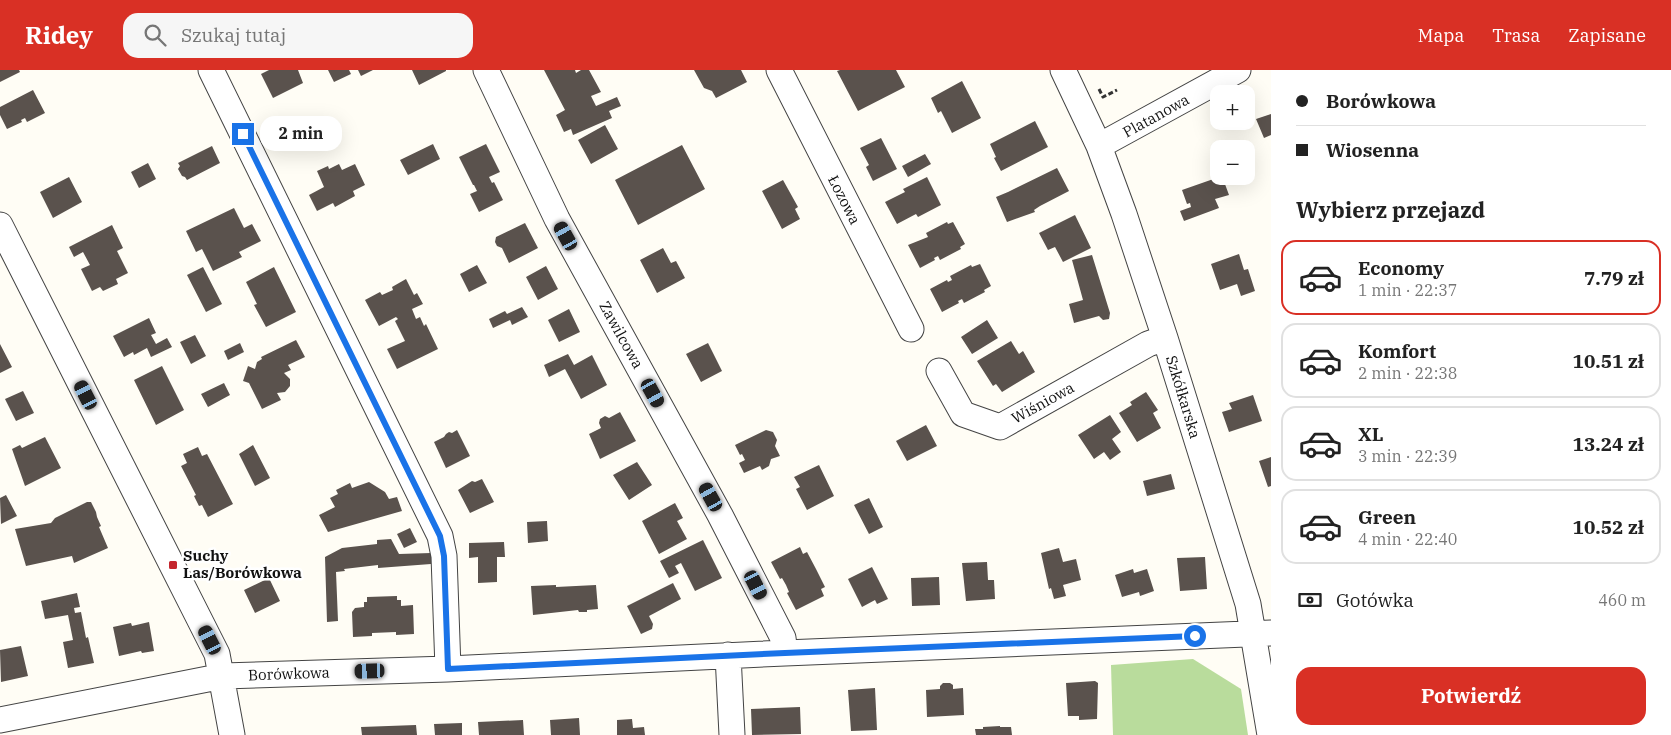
<!DOCTYPE html>
<html lang="pl">
<head>
<meta charset="utf-8">
<style>
	body { margin:0; font-family:"IBM Plex Serif",serif; background:#f6f6f6; color:#222; height:100vh; display:flex; flex-direction:column; font-size:19px; white-space:nowrap }
	* { box-sizing:border-box; margin:0 }
	p { font-size:16px; color:#767676 }
	.icon { flex:none; width:28px; height:28px; fill:none; stroke:currentColor; stroke-width:2; stroke-linecap:round; stroke-linejoin:round }
	.map { position:relative; flex:1; overflow:hidden }
	.details { display:flex; flex-direction:column; background:#fff; width:400px }
	.details>* { flex:none }
	.banner { display:grid; align-content:center; height:110px; padding:0 25px; background:#fff }
	.fabs { position:absolute; left:1210px; top:15px; display:grid; gap:10px }
	.fabs a { display:grid; place-items:center; width:45px; height:45px; border-radius:10px; background:#fff; box-shadow:0 5px 20px #0002; font-size:25px }
	.end { position:absolute; width:22px; height:22px; margin:-11px; border:6px solid #1a73e8; background:#fff; box-shadow:0 0 0 2px #fff }
	.from { border-radius:50% }
	.bubble { position:absolute; height:35px; border-radius:15px; background:#fff; box-shadow:0 5px 20px #0002; font-size:16px; font-weight:700; line-height:35px; text-align:center }
	.car { position:absolute; width:15px; height:30px; margin:-15px -8px; border-radius:6px; box-shadow:0 0 4px 1px #0007; background:linear-gradient(#222 24%,#8ab4d8 0 40%,#222 0 76%,#8ab4d8 0 86%,#222 0) }
	.banner b { display:flex; align-items:center; gap:18px; height:48px; font-size:19px }
	.banner b+b { border-top:1px solid #e0e0e0 }
	.banner i { width:12px; height:12px; background:#222 }
	ul { padding:0; list-style:none }
	li { display:flex; align-items:center; gap:15px; height:75px; margin:0 10px 8px; padding:0 15px; border:2px solid #e0e0e0; border-radius:15px }
	li div { flex:1 }
	li b { display:block; font-size:19px }
	li em { font-style:normal; font-weight:700 }
	li.selected { border-color:#d93025 }
	li>.icon { width:45px; height:45px; stroke-width:1.5 }
	h2 { padding:0 25px; font-size:22px; line-height:60px }
	.pay { display:flex; align-items:center; gap:12px; height:55px; padding:0 25px; font-size:19px }
	.pay p { margin-inline-start:auto }
	.primary-button { display:flex; gap:10px; margin-top:auto; padding:10px 25px }
	.primary-button a { flex:1; height:58px; border-radius:15px; background:#d93025; color:#fff; font-size:20px; font-weight:700; line-height:58px; text-align:center }
	header { display:flex; align-items:center; gap:30px; box-sizing:border-box; height:70px; padding:0 25px; background:#d93025; color:#fff }
	header strong { font-size:24px }
	nav { display:flex; gap:28px; margin-inline-start:auto; font-size:18px }
	.search { width:350px; height:45px; background:#f6f6f6; display:flex; align-items:center; gap:12px; box-sizing:border-box; padding:0 18px; border-radius:15px; color:#767676; font-size:19px }
	main { display:flex; flex:1; min-height:0 }
	.map>svg:first-child { display:block }
	.forest { fill:#b9dc9c }
	.building { fill:#5a524d }
	.lines { fill:none; stroke-linecap:round; stroke-linejoin:round }
	.minor-casing { stroke:#444; stroke-width:27 }
	.path { stroke:#333; stroke-width:3; stroke-dasharray:5 2.5; stroke-linecap:butt }
	.minor { stroke:#fff; stroke-width:25 }
	.route { stroke:#1a73e8; stroke-width:6 }
	.poi-dot { fill:#c4262e; stroke:#fff; stroke-width:2 }
	.labels { text-anchor:middle; stroke-width:5; stroke-linejoin:round; paint-order:stroke }
	.street-label { font-size:15px; fill:#111; stroke:#fff }
	.poi-label { font-size:15px; font-weight:bold; fill:#111; stroke:#fff; text-anchor:start }
</style>
</head>
<body>
<header>
<strong>Ridey</strong>
<div class="search"><svg class="icon" aria-label="search" viewBox="0 0 24 24"><circle cx="10" cy="10" r="6"/><path d="M15 15l6 6"/></svg>Szukaj tutaj</div>
<nav><a>Mapa</a><a>Trasa</a><a>Zapisane</a></nav>
</header>
<main>
<div class="map">
<svg width="1271" height="665" viewBox="0 0 1271 665">
	<rect width="100%" height="100%" fill="#fffdf5"/>
	<path class="forest" d="M1193 589 1241 619 1248 665H1113L1111 595Z"/>
	<path class="building" d="M0 0H19L20 2 0 12Z
		M269 0H298L303 13 273 28 261 4Z
		M328 0H349L351 4 334 12Z
		M358 0H373L361 6Z
		M412 0H446V1L419 15Z
		M544 0H575L576 3 581 0H589L601 22 591 26 596 36 617 27 621 36 609 41 612 48 573 65 571 59 564 62 556 45 565 40Z
		M694 0H741L747 12 716 28 712 21 704 18Z
		M840 0H896L905 17 858 41 837 1Z
		M962 11 981 48 952 63 941 41 938 43 931 28Z
		M33 20 45 43 27 52 25 48 21 50 22 52 7 59 0 45V37Z
		M1271 44V65L1264 68 1256 49Z
		M1035 51 1048 77 1001 101 994 88 996 87 990 74Z
		M605 55 618 79 591 94 578 70Z
		M881 68 897 99 873 111 866 97 869 95 860 78Z
		M433 74 440 89 408 105 400 90Z
		M486 74 500 102 489 107 492 113 494 112 503 130 479 142 470 124 477 121 474 115H473L459 87Z
		M682 75 705 119 638 155 615 110Z
		M212 76 220 93 187 110 185 107 182 106 178 99 180 96 178 93Z
		M925 84 931 94 908 107 902 96Z
		M148 93 156 109 139 118 131 102Z
		M339 94 342 100 355 94 365 115 353 121 355 126 335 137 333 133 317 141 309 125 324 117 317 101 328 96 329 99Z
		M1057 98 1069 121 1040 136 1034 140 1035 142 1007 152 996 127 1008 122Z
		M1222 106 1229 125 1215 129 1219 138 1184 151 1180 141 1191 137 1190 133 1187 134 1182 120Z
		M69 107 82 132 53 148 40 122Z
		M927 107 941 135 918 147 916 144 897 154 885 132 905 122 903 119Z
		M783 110 798 137 795 139 800 149 782 159 762 121Z
		M234 138 244 158 252 154 261 171 239 182 242 187 213 201 202 179 196 182 186 161Z
		M1075 145 1091 178 1063 192 1055 177 1048 180 1039 163Z
		M947 152 948 154 953 152 965 174 960 177 961 179 940 190 938 186 934 188 935 190 920 198 908 175 928 167 926 163Z
		M525 153 538 178 509 193 502 178 497 176 495 172 496 167Z
		M112 155 123 178 117 181 128 203 116 209 118 214 103 221 100 217 92 221 81 199 90 195 83 182 74 187 69 177Z
		M663 178 671 193 676 191 685 208 657 223 640 190Z
		M1239 184 1244 200 1248 199 1255 221 1241 226 1237 214 1220 220 1211 194Z
		M1092 185 1110 243 1109 249 1103 250 1099 246 1074 253 1069 234 1083 230 1072 190Z
		M980 194 991 216 984 220 985 222 964 233 962 229 958 231 959 233 942 242 930 219 947 210 948 212 952 210 950 206 971 195 972 197Z
		M477 195 487 213 469 222 460 204Z
		M546 196 558 219 538 230 526 207Z
		M203 197 222 234 206 242 187 205Z
		M274 197 296 242 266 257 254 235 257 234 246 212Z
		M406 209 414 225 417 223 423 234 412 239 416 249 420 247 424 256 426 254 438 279 397 299 387 279 405 271 395 251 398 249 396 247 379 256 365 230 380 222 382 225 393 220 392 217Z
		M522 237 528 247 512 255 510 250 493 258 489 249 505 241 507 244Z
		M569 239 580 262 559 272 548 250Z
		M149 248 156 263 151 265 156 274 167 268 172 277 151 287 147 278 134 285 133 282 124 287 113 266Z
		M987 250 998 268 972 284 961 267Z
		M195 265 206 286 191 294 180 272Z
		M296 270 305 287 288 295 291 300 284 303 290 309V316L285 322 277 323 281 330 262 339 249 313 243 311 248 296 255 299 257 292 262 289 261 287Z
		M1011 271 1019 284 1023 281 1035 302 1002 322 996 314 993 316 977 291Z
		M240 273 244 282 228 290 224 281Z
		M708 273 722 301 701 312 686 284Z
		M0 274 12 297 0 303Z
		M568 284 574 295 592 285 607 315 581 329 565 299 549 307 544 295Z
		M162 296 184 340 156 355 134 310Z
		M224 313 230 325 208 337 201 324Z
		M23 321 34 343 16 351 5 329Z
		M1146 322 1158 340 1153 343 1161 358 1137 372 1119 343 1132 335 1130 332Z
		M1253 325 1262 351 1229 362 1222 342 1232 339 1229 333Z
		M620 342 636 371 600 389 589 364 601 358 599 353 600 349 605 346 609 348Z
		M1110 345 1121 362 1112 369 1121 382 1110 390 1104 382 1094 389 1078 365Z
		M926 355 937 376 907 391 896 371Z
		M457 360 470 386 446 398 434 372 444 367 446 364 449 362 452 363Z
		M766 360 773 362 777 370 775 376 780 386 771 389 769 396 762 400 760 396 744 403 739 393 745 390 742 384 740 385 735 375Z
		M45 367 61 398 25 416 12 379 20 375 22 378Z
		M253 375 270 408 255 416 239 384Z
		M198 377 202 386 207 384 233 434 208 447 202 435 199 436 194 426 196 425 181 396 187 393 183 384Z
		M1271 387V416L1268 417 1259 391Z
		M637 392 652 415 629 430 613 405Z
		M819 395 834 426 807 440 796 419 800 417 794 407Z
		M1171 404 1175 419 1147 426 1143 411Z
		M482 409 494 432 470 443 458 420 472 411 475 412Z
		M369 412 385 422 389 429 397 427 402 441 328 462 319 445 335 437 330 428 338 424 336 420 350 413 352 418Z
		M6 425 17 446 1 454 0 428Z
		M869 428 883 457 869 464 854 435Z
		M87 432H91L96 442 97 447 101 456 99 457 108 478 74 493 72 486 26 496 15 459 51 453 55 448Z
		M675 433 683 448 677 451 687 469 659 484 642 451Z
		M547 451 548 471 528 473 527 452Z
		M410 458 417 472 404 478 397 464Z
		M391 469 399 484 431 483V494L378 498V495L344 499 345 501 336 502 338 551 327 552 325 487 342 478 377 474V470Z
		M703 470 722 508 695 521 681 493 675 496 679 503 669 508 660 491Z
		M504 472 505 487H497V512L478 513V487L469 488V473Z
		M800 477 803 484 807 482 816 499 825 517 821 519 824 526 796 540 787 523 789 522 786 515 782 508 780 509 771 492Z
		M1059 478 1063 492 1076 489 1081 510 1063 515 1066 526 1054 529 1051 518 1049 519 1041 483Z
		M1205 487 1207 519 1180 521 1177 488Z
		M987 492 988 510H994L995 529 966 531 962 493Z
		M872 497 888 529 877 534 875 530 862 537 848 509Z
		M1133 499 1134 503 1147 499 1154 521 1140 526 1139 522 1122 527 1115 505Z
		M939 507 940 535 912 536 911 508Z
		M269 508 280 531 255 543 244 520Z
		M673 513 681 529 649 546 653 554 652 559 641 564 627 536Z
		M556 515V517L596 515 598 539 587 540V542H579L578 540 533 545 531 516Z
		M77 523 80 537 74 538 75 543 81 542 86 568 88 567 94 593 68 598 63 572 73 570 68 545 45 549 41 531Z
		M397 526V530H401V536L413 535 414 564 396 565V562L372 563V566L353 567 352 542 355 538 364 537V532H367V527Z
		M149 552 154 581 142 583 141 581 119 586 113 557 131 553 132 556Z
		M21 576 28 606 1 612 0 580Z
		M1095 611 1098 613 1097 649 1079 650V646H1068L1066 613Z
		M943 613H950L953 615V619L963 618 964 645 927 647 926 620 940 619V616Z
		M875 618 877 660 851 661 848 620Z
		M800 637 801 664 752 665 751 639Z
		M579 648 580 665H551L550 650Z
		M632 649 633 658 644 657 645 665H617V650Z
		M523 650 524 665H479L478 652Z
		M462 653V665H435L434 654Z
		M416 655 417 665H362L361 657Z
		M1000 656V657H1011L1012 665H976L975 659H983V657Z"/>
	<g class="lines">
		<defs>
			<path id="minor" d="M211 0 440 466 444 486 448 599
				M486 0 557 149 720 445 783 568 785 583
				M779 0 911 259
				M1063 0 1099 76 1124 144 1165 268 1248 534 1270 665
				M1099 76 1238 0
				M0 155 217 584 232 665
				M939 301 963 344 1000 357 1148 274 1165 268
				M728 585 732 665
				M0 650 223 606 448 599 785 583 1271 563"/>
		</defs>
		<use href="#minor" class="minor-casing"/>
		<path class="path" d="M1099 19 1103 27 1117 20"/>
		<use href="#minor" class="minor"/>
	</g>
	<g class="lines">
		<path class="route" d="M243 64 440 466 444 486 448 599 785 583 1195 566"/>
	</g>
	<rect class="poi-dot" x="168" y="490" width="10" height="10" rx="2.5"/>
	<g class="labels">
		<g class="street-label">
			<text transform="translate(1156 46) rotate(-29)" y="5">Platanowa</text>
			<text transform="translate(844 130) rotate(63)" y="5">Łozowa</text>
			<text transform="translate(621 265) rotate(61)" y="5">Zawilcowa</text>
			<text transform="translate(1183 327) rotate(73)" y="5">Szkółkarska</text>
			<text transform="translate(1043 333) rotate(-29)" y="5">Wiśniowa</text>
			<text transform="translate(289 604) rotate(-2)" y="5">Borówkowa</text>
		</g>
		<g class="poi-label">
			<text x="183" y="491">Suchy<tspan x="183" dy="17">Las/Borówkowa</tspan></text>
		</g>
	</g>
</svg>
<div class="fabs">
<a>+</a>
<a>−</a>
</div>
<i class="end from" style="left:1195px;top:566px"></i>
<i class="end" style="left:243px;top:64px"></i>
<div class="bubble" style="left:260px;top:46px;width:82px">2 min</div>
<i class="car" style="left:566px;top:166px;rotate:331deg"></i>
<i class="car" style="left:653px;top:323px;rotate:151deg"></i>
<i class="car" style="left:86px;top:325px;rotate:333deg"></i>
<i class="car" style="left:711px;top:427px;rotate:331deg"></i>
<i class="car" style="left:756px;top:515px;rotate:153deg"></i>
<i class="car" style="left:210px;top:570px;rotate:333deg"></i>
<i class="car" style="left:370px;top:601px;rotate:268deg"></i>
</div>
<section class="details">
<div class="banner">
<b><i class="from"></i>Borówkowa</b>
<b><i></i>Wiosenna</b>
</div>
<h2>Wybierz przejazd</h2>
<ul>
<li class="selected"><svg class="icon" aria-label="car" viewBox="0 0 24 24"><path d="M5 17H2v-5l4-1 3-4h7l3 4 3 1v5h-3M9 17h6M6 11h13"/><circle cx="7" cy="17" r="2"/><circle cx="17" cy="17" r="2"/></svg><div><b>Economy</b><p>1 min · 22:37</p></div><em>7.79 zł</em></li>
<li><svg class="icon" aria-label="car" viewBox="0 0 24 24"><path d="M5 17H2v-5l4-1 3-4h7l3 4 3 1v5h-3M9 17h6M6 11h13"/><circle cx="7" cy="17" r="2"/><circle cx="17" cy="17" r="2"/></svg><div><b>Komfort</b><p>2 min · 22:38</p></div><em>10.51 zł</em></li>
<li><svg class="icon" aria-label="car" viewBox="0 0 24 24"><path d="M5 17H2v-5l4-1 3-4h7l3 4 3 1v5h-3M9 17h6M6 11h13"/><circle cx="7" cy="17" r="2"/><circle cx="17" cy="17" r="2"/></svg><div><b>XL</b><p>3 min · 22:39</p></div><em>13.24 zł</em></li>
<li><svg class="icon" aria-label="car" viewBox="0 0 24 24"><path d="M5 17H2v-5l4-1 3-4h7l3 4 3 1v5h-3M9 17h6M6 11h13"/><circle cx="7" cy="17" r="2"/><circle cx="17" cy="17" r="2"/></svg><div><b>Green</b><p>4 min · 22:40</p></div><em>10.52 zł</em></li>
</ul>
<div class="pay"><svg class="icon" aria-label="cash" viewBox="0 0 24 24"><path d="M3 7h18v10H3z"/><circle cx="12" cy="12" r="2"/></svg>Gotówka<p>460 m</p></div>
<div class="primary-button"><a>Potwierdź</a></div>
</section>
</main>
</body>
</html>
